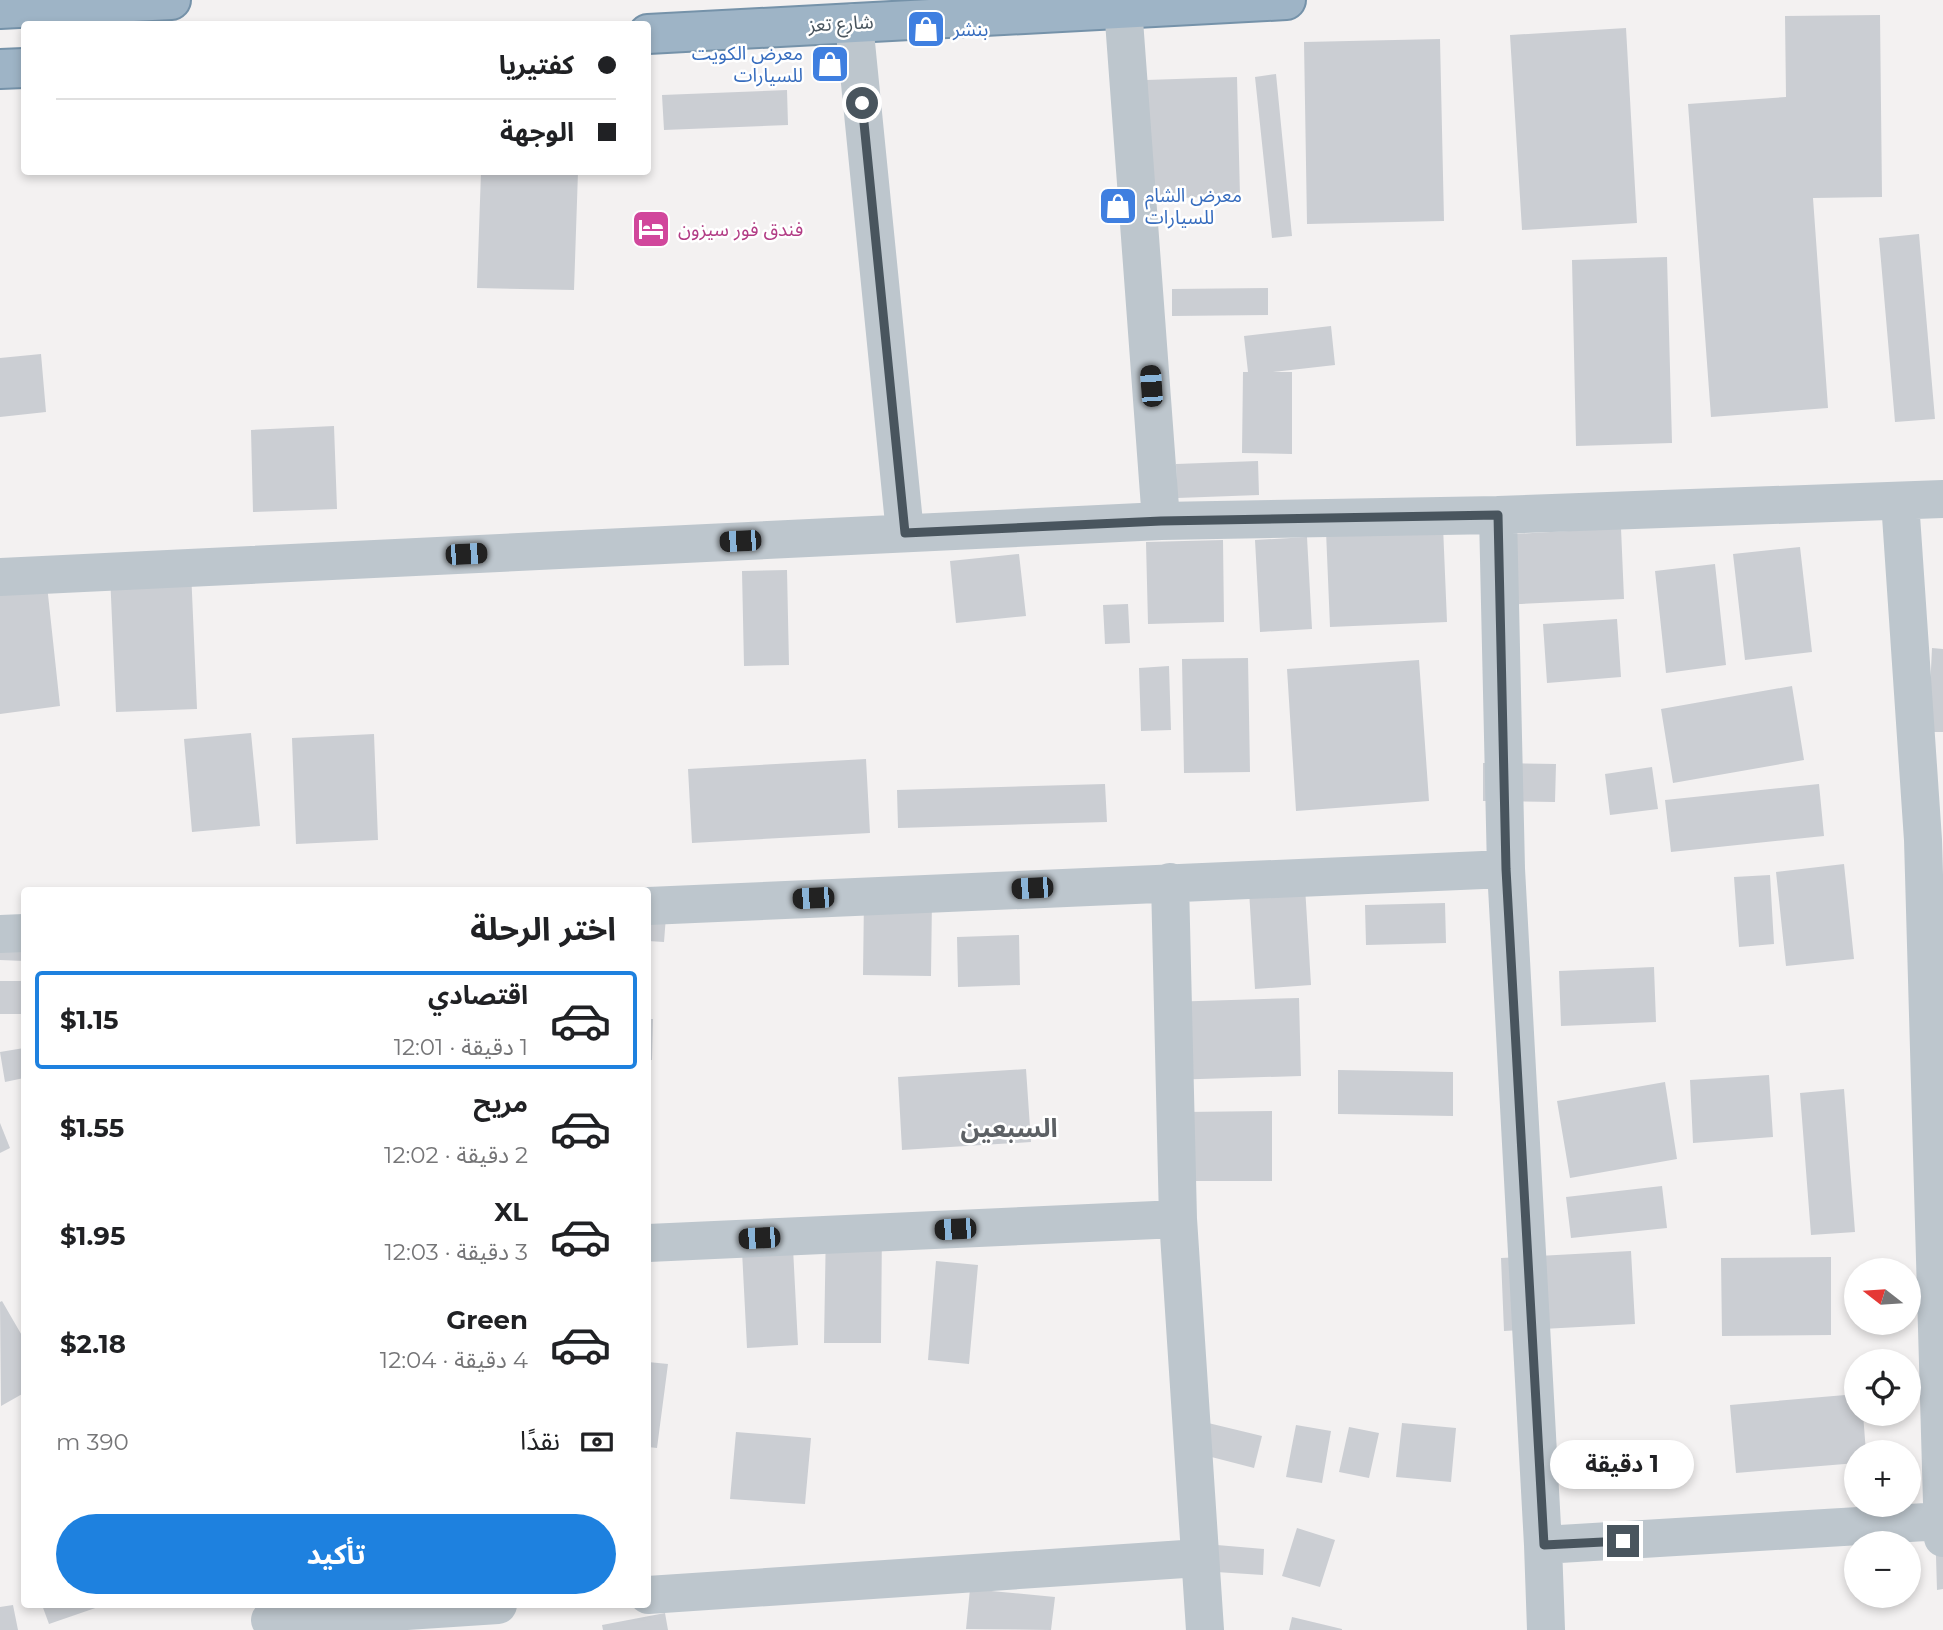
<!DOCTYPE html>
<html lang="ar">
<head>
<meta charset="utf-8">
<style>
	body { margin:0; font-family:Montserrat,"Noto Sans Arabic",sans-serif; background:#f6f6f6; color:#202124; direction:rtl; height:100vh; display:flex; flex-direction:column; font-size:26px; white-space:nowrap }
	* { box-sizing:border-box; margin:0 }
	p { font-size:23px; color:#757577 }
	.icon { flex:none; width:38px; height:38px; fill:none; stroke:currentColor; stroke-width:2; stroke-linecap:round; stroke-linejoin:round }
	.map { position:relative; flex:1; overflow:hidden; direction:ltr }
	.sheet { position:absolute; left:21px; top:887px; width:630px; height:721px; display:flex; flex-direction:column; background:#fff; border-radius:7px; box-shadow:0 4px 10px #0003; direction:rtl }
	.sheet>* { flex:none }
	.guide { position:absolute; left:21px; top:21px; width:630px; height:154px; border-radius:7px; box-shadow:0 4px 10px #0003; direction:rtl; display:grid; align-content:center; height:154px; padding:0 35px; background:#fff }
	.needle { width:46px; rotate:287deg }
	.controls { position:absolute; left:1844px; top:1258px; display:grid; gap:14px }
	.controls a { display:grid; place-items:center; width:77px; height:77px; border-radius:50%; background:#fff; box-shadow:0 4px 10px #0003; font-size:35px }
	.end { position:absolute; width:32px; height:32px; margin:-16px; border:9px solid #49555e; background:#fff; box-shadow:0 0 0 4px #fff }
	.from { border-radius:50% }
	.bubble { position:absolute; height:49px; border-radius:24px; background:#fff; box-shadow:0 4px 10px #0003; font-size:23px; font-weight:700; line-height:49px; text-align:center; direction:rtl }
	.car { position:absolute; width:21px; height:42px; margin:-21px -10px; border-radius:9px; box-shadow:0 0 5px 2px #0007; background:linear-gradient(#222 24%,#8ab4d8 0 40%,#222 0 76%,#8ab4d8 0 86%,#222 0) }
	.guide b { display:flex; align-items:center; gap:24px; height:66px; font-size:26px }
	.guide b+b { border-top:2px solid #e0e0e0 }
	.guide i { width:18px; height:18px; background:#202124 }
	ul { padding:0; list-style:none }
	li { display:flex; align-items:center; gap:21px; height:98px; margin:0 14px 10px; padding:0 21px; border:4px solid transparent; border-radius:7px }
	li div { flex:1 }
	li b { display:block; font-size:26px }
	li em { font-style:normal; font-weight:700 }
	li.current { border-color:#1e81df }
	li>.icon { width:63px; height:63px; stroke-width:1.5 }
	h2 { padding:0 35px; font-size:32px; line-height:84px }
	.pay { display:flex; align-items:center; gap:18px; height:77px; padding:0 35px; font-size:26px }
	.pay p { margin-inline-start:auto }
	.button { display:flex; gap:14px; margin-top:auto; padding:14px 35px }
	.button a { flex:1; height:80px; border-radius:42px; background:#1e81df; color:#fff; font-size:28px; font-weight:700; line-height:80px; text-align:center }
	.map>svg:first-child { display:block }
	.building { fill:#cbced3 }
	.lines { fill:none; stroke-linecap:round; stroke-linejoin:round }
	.trunk-casing { stroke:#7592a9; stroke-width:42 }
	.minor { stroke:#bdc6cd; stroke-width:38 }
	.trunk { stroke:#9eb4c6; stroke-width:38 }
	.route { stroke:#49555e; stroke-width:9 }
	.labels { text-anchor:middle; stroke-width:5; stroke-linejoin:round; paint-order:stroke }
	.street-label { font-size:19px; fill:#49555e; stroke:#fff }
	.shop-label { font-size:19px; fill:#366cbe; stroke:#fff; text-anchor:start }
	.hotel-label { font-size:19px; fill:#b23c85; stroke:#fff; text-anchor:start }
	.district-label { font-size:26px; font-weight:bold; fill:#5d6165; stroke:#fff }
</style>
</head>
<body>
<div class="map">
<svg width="1943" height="1630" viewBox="0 0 1943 1630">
	<rect width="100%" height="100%" fill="#f3f1f1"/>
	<path class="building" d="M1880 15 1882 197 1813 198 1828 408 1711 417 1688 104 1786 97 1785 16Z
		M1626 28 1637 223 1522 230 1510 35Z
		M1440 39 1444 221 1307 224 1304 42Z
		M1276 74 1292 236 1272 238 1255 77Z
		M1237 77 1240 196 1150 199 1146 80Z
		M787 90 788 125 664 130 662 95Z
		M481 172H578L574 290 477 288Z
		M1919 234 1935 419 1895 422 1879 238Z
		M1667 257 1672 443 1576 446 1572 260Z
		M1268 288V315L1172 316V289Z
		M1331 326 1335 365 1273 372H1292V454L1242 453 1243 372H1248L1244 336Z
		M41 354 46 412 0 417V358Z
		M334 426 337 509 253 512 251 430Z
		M1258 461 1259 495 1177 498 1176 464Z
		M1443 526 1447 622 1330 627 1326 531Z
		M1621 528 1624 599 1500 605 1496 535Z
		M1307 537 1312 629 1260 632 1255 540Z
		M1223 540 1224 622 1148 624 1146 542Z
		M1800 547 1812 652 1745 660 1733 554Z
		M1019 554 1026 616 956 623 950 561Z
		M1715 564 1726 665 1666 673 1655 571Z
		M191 570 197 709 116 712 110 574Z
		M787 570 789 665 744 666 742 571Z
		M46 576 60 706 0 714V581Z
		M1128 604 1130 643 1105 644 1103 605Z
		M1617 619 1621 677 1547 683 1543 624Z
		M1932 648 1943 649V732H1928Z
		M1248 658 1250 772 1184 773 1182 659Z
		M1419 660 1429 801 1296 811 1287 669Z
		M1169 666 1171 730 1141 731 1139 668Z
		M1792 686 1804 760 1673 783 1661 709Z
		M251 733 260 826 192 832 184 739Z
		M374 734 378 840 296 844 292 738Z
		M866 759 870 833 692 843 688 769Z
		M1483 763 1556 764 1555 802 1483 801Z
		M1652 767 1658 809 1610 815 1605 774Z
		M1105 784 1107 822 898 828 897 790Z
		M1819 784 1824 836 1671 852 1665 800Z
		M1844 864 1854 959 1786 966 1776 872Z
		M1304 870 1311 985 1255 989 1248 874Z
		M1770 875 1774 944 1739 947 1734 877Z
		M864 898H932L931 976 863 975Z
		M1445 903 1446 943 1366 945 1365 905Z
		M648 915 666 916 664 942 648 941Z
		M1019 935 1020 985 958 987 957 937Z
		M0 946 24 947V961L0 960Z
		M1654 967 1656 1022 1561 1026 1559 971Z
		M0 981H24V1014H0Z
		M1299 998 1301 1076 1168 1080 1166 1002Z
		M648 1019H653L652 1060H648Z
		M24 1048V1078L5 1082 0 1052Z
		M1026 1069 1031 1142 902 1150 898 1077Z
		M1338 1070 1453 1072V1116L1338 1114Z
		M1769 1075 1773 1137 1693 1143 1690 1080Z
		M1665 1082 1677 1159 1570 1178 1557 1101Z
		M1844 1089 1855 1232 1811 1235 1800 1093Z
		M1272 1111V1181H1183V1112Z
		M0 1123 10 1148 0 1153Z
		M1662 1186 1667 1228 1571 1238 1566 1197Z
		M826 1225H882L881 1343H824Z
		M793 1248 798 1345 747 1348 742 1251Z
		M1631 1251 1635 1324 1504 1331 1501 1258Z
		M1831 1257V1335L1722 1336 1721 1258Z
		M936 1261 978 1265 969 1364 928 1360Z
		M2 1301 24 1339V1393L1 1406 0 1302Z
		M648 1362 668 1364 657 1448 648 1447Z
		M1857 1394V1414H1863L1866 1452H1857V1463L1736 1473 1730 1405Z
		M1204 1422 1262 1436 1254 1468 1196 1453Z
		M1402 1423 1456 1428 1451 1482 1396 1477Z
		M1296 1425 1331 1431 1322 1483 1286 1477Z
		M1349 1427 1379 1433 1369 1478 1339 1472Z
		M736 1432 811 1438 805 1504 730 1499Z
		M1935 1523H1943V1589L1937 1590Z
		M1297 1528 1335 1540 1320 1587 1282 1576Z
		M1217 1545 1264 1549 1263 1575 1216 1572Z
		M970 1589 1055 1597 1051 1630 966 1629Z
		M13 1605 18 1630H0V1607Z
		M42 1605H104L49 1624Z
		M665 1613 668 1630H603L602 1625Z
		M1292 1617 1342 1629V1630H1289Z"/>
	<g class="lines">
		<defs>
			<path id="trunk" d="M0 9 171 0
				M648 34 1286 0
				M0 69 24 68"/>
		</defs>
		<use href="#trunk" class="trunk-casing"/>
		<path class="minor" d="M1123 7 1161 521
			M854 23 905 533
			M1900 501 1923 840 1943 1538
			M1498 515 1506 869 1543 1545 1546 1630
			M0 577 1161 521 1498 515 1943 499
			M1170 882 1178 1219 1205 1630
			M648 906 1506 869
			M0 934 24 933
			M648 1243 1178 1219
			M1543 1545 1943 1521
			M648 1595 1199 1558
			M270 1620 498 1605"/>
		<use href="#trunk" class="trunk"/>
	</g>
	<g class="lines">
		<path class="route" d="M862 103 905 533 1161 521 1498 515 1506 869 1544 1545 1623 1541"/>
	</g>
	<defs>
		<symbol id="shop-square" viewBox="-11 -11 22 22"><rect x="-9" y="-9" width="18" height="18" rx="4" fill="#3f7fe0" stroke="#fff"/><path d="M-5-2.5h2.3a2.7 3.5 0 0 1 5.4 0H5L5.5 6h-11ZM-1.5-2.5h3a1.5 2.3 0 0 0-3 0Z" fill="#fff"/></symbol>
		<symbol id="hotel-square" viewBox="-11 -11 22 22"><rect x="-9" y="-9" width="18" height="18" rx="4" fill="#d1479c" stroke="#fff"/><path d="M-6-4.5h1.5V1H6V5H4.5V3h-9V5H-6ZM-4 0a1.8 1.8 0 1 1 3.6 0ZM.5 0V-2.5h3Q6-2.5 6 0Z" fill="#fff"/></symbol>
	</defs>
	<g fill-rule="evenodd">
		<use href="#shop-square" x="904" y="7" width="44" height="44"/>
		<use href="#shop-square" x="808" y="42" width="44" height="44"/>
		<use href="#shop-square" x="1096" y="184" width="44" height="44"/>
		<use href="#hotel-square" x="629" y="207" width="44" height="44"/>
	</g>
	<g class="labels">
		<g class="street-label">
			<text transform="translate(841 23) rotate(-3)" y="7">شارع تعز</text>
		</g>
		<g class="shop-label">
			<text x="953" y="36">بنشر</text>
			<text x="803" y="60" text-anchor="end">معرض الكويت<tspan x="803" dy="22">للسيارات</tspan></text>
			<text x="1145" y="202">معرض الشام<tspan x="1145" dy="22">للسيارات</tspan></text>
		</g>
		<g class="hotel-label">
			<text x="678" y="236">فندق فور سيزون</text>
		</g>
		<g class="district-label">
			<text x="1009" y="1137">السبعين</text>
		</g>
	</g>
</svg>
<div class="controls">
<a><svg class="needle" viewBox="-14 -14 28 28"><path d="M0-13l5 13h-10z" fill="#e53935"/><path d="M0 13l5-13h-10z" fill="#757577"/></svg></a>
<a><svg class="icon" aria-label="locate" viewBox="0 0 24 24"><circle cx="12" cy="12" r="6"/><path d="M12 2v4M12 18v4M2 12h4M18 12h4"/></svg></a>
<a>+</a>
<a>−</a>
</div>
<i class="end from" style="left:862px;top:103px"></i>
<i class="end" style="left:1623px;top:1541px"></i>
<div class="bubble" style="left:1550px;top:1440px;width:144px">1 دقيقة</div>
<i class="car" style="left:1151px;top:386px;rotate:356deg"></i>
<i class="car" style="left:740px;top:541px;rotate:267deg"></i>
<i class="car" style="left:466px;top:554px;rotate:87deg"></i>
<i class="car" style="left:1032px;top:888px;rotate:267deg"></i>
<i class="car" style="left:813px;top:898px;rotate:267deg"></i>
<i class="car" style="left:955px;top:1229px;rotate:267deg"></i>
<i class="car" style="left:759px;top:1238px;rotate:267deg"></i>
<div class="guide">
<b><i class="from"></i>كفتيريا</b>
<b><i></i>الوجهة</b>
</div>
<section class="sheet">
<h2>اختر الرحلة</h2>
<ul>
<li class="current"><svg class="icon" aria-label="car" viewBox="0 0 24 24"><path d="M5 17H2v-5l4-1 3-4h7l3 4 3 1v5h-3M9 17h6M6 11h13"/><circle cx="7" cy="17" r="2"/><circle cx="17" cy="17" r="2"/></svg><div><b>اقتصادي</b><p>1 دقيقة · 12:01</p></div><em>$1.15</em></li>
<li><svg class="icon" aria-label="car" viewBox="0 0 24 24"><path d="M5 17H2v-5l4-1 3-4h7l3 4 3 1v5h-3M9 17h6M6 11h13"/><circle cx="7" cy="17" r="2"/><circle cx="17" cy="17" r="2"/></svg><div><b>مريح</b><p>2 دقيقة · 12:02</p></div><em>$1.55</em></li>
<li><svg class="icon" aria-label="car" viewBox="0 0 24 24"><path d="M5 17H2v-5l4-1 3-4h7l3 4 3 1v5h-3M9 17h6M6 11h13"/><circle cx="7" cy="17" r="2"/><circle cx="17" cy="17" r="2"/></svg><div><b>XL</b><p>3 دقيقة · 12:03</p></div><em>$1.95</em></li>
<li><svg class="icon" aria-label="car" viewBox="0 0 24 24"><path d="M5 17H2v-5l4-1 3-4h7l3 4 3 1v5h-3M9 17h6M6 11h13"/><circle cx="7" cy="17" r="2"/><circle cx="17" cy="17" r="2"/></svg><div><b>Green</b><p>4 دقيقة · 12:04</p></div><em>$2.18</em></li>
</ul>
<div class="pay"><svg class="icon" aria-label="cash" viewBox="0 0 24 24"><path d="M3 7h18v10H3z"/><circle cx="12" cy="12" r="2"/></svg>نقدًا<p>390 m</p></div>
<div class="button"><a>تأكيد</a></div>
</section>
</div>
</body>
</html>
